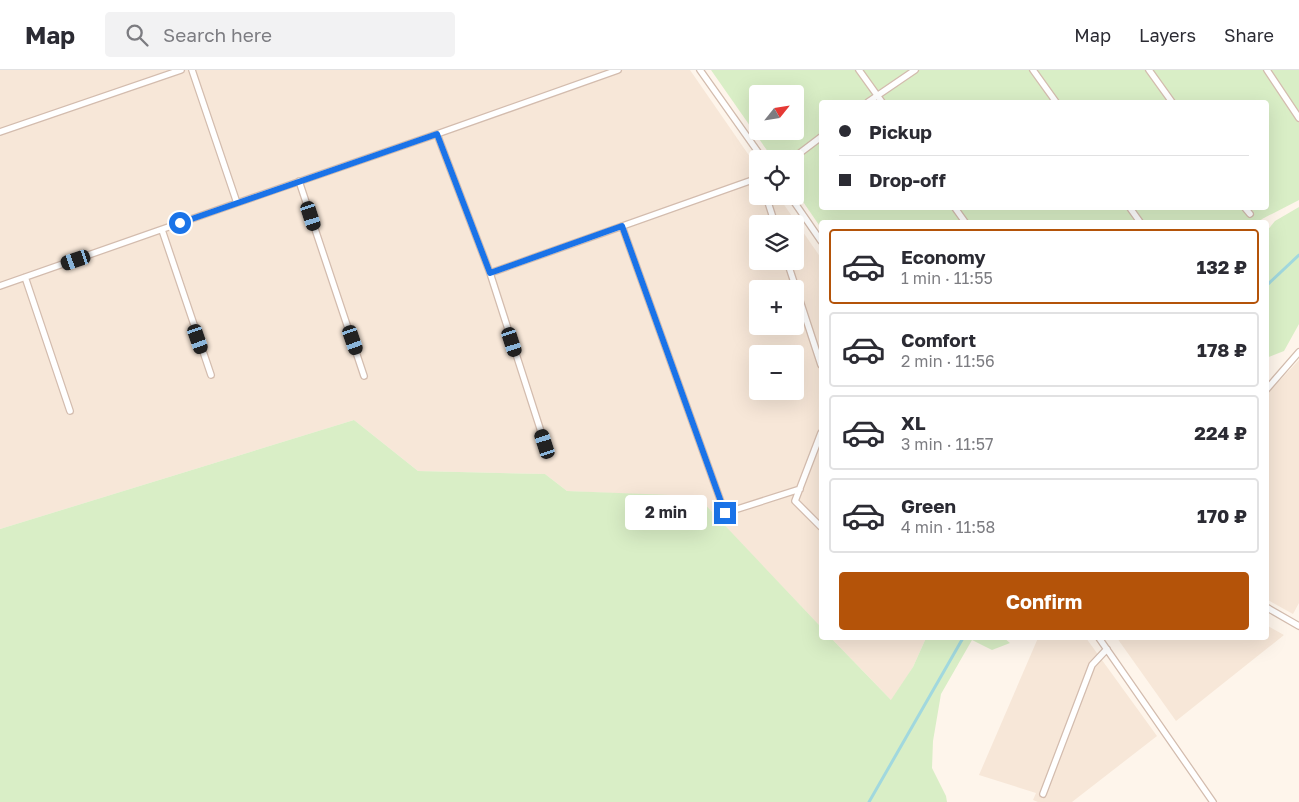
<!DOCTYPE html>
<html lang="en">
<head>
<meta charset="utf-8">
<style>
	body { margin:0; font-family:"Golos Text",sans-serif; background:#f2f2f3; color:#2b2b33; height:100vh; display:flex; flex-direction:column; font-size:19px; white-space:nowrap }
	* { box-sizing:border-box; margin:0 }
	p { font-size:16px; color:#7c7c81 }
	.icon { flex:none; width:28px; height:28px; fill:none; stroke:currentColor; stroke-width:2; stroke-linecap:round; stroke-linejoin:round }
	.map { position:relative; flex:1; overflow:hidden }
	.side { position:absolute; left:819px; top:150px; width:450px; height:420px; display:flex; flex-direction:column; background:#fff; border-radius:5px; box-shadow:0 5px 20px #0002 }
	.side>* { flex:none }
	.guide { position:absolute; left:819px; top:30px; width:450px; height:110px; border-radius:5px; box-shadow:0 5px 20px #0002; display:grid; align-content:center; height:110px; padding:0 20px; background:#fff }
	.needle { width:32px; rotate:60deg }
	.tools { position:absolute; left:749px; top:15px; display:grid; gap:10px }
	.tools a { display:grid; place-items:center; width:55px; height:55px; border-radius:5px; background:#fff; box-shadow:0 5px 20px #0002; font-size:25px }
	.end { position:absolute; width:22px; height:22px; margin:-11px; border:6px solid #1a73e8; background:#fff; box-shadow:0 0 0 2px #fff }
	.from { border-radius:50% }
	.bubble { position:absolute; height:35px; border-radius:5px; background:#fff; box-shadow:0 5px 20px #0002; font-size:16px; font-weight:700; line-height:35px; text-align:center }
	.car { position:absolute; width:15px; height:30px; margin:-15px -8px; border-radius:6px; box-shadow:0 0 4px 1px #0007; background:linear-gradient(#222 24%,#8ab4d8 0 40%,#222 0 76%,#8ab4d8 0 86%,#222 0) }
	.guide b { display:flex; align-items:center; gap:18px; height:48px; font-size:19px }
	.guide b+b { border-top:1px solid #e1e1e2 }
	.guide i { width:12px; height:12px; background:#2b2b33 }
	ul { padding:9px 0 0; list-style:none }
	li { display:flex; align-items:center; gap:15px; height:75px; margin:0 10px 8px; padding:0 10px; border:2px solid #e1e1e2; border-radius:5px }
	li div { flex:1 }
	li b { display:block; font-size:19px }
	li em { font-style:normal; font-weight:700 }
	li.selected { border-color:#b45309 }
	li>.icon { width:45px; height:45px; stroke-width:1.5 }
	.button { display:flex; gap:10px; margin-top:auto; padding:10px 20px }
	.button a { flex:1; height:58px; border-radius:5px; background:#b45309; color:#fff; font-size:20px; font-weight:700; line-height:58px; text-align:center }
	header { display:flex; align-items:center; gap:30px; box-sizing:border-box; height:70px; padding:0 25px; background:#fff; border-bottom:1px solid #e1e1e2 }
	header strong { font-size:24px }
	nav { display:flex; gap:28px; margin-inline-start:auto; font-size:18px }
	.search { width:350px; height:45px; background:#f2f2f3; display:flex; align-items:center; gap:12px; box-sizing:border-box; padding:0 18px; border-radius:5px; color:#7c7c81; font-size:19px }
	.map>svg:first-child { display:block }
	.residential { fill:#f7e7d8; fill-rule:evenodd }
	.green { fill:#d9eec6; fill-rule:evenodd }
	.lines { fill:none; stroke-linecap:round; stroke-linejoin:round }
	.stream { stroke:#a1d8de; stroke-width:3 }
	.service-casing { stroke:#d3bcae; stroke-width:8 }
	.service { stroke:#fff; stroke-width:5.5 }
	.route { stroke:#1a73e8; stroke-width:6 }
</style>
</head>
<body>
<header>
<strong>Map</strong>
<div class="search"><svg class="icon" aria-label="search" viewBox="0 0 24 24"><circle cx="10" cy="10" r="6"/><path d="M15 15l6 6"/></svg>Search here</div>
<nav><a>Map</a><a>Layers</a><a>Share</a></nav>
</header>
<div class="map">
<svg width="1299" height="732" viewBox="0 0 1299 732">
	<rect width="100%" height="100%" fill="#fef5eb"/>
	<path class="residential" d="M0 0H690L757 97 758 126H778L821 188V557L697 427 567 421 545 404 418 401 354 350 0 459ZM758 154H795V191H758ZM758 219H795V256H758ZM758 284H795V321H758Z
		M1299 290V533L1293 544 1266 529V325Z
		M1266 555 1284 565 1176 651 1117 568H1266Z
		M831 568H926L913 597 892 631Z
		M1038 568H1086L1157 666 1072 732H1038L1033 730 1036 723 979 705Z"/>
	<path class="green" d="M711 0H1299V130L1262 149 1259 152H821V158L795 120V89H773ZM758 24H795V61H758ZM821 32H1266V138H821Z
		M1299 137V254L1284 281 1266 288V162L1275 151Z
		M354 350 418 401 545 404 567 421 697 426 821 557V568H831L891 630 913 597 926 568H1004L1010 573 992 580 972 570 941 624 933 671 932 698 946 726 947 732H0V459Z"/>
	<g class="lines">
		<path class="stream" d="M1266 216 1299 185
			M869 732 963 568"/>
		<defs>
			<path id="service" d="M192 0 237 133 437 64
				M700 0 763 89
				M859 0 882 32
				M1033 0 1056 32
				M1149 0 1172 32
				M1267 0 1299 48
				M868 32 915 0
				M0 62 181 0
				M792 89 821 67
				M299 111 364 306
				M766 126 775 154
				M790 126 821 171
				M955 138 965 152
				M1130 138 1140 152
				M1245 138 1250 144
				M622 156 725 443 800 419
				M162 160 211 305
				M787 191 821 295
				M490 203 758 108
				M25 207 70 341
				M0 216 237 133
				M1266 320 1299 282
				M821 363 795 431 821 457
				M545 374 490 203 437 64 618 0
				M1266 537 1299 556
				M1099 568 1213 732
				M1043 724 1092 595 1107 579"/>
		</defs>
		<use href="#service" class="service-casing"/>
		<use href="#service" class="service"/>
	</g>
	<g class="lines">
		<path class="route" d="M180 153 437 64 490 203 622 156 725 443"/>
	</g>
</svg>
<div class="tools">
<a><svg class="needle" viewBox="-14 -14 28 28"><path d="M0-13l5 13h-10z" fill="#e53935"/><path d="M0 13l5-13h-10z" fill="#7c7c81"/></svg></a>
<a><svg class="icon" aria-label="locate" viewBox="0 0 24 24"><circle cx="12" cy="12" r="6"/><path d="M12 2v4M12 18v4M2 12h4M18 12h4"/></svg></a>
<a><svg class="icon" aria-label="layers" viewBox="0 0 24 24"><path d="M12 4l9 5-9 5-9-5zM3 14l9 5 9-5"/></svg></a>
<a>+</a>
<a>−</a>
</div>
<i class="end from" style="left:180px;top:153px"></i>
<i class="end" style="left:725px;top:443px"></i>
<div class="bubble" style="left:625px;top:425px;width:82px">2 min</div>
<i class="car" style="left:311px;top:146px;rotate:162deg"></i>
<i class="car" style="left:76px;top:190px;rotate:251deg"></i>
<i class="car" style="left:198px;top:269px;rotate:161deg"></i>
<i class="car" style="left:353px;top:270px;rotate:161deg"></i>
<i class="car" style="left:512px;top:272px;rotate:162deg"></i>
<i class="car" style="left:545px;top:374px;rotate:342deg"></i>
<div class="guide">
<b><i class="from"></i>Pickup</b>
<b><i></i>Drop-off</b>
</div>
<section class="side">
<ul>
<li class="selected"><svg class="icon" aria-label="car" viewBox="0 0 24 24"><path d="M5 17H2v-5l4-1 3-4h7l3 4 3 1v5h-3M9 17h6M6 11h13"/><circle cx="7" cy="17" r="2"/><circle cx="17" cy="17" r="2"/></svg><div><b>Economy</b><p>1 min · 11:55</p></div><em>132 ₽</em></li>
<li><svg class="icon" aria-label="car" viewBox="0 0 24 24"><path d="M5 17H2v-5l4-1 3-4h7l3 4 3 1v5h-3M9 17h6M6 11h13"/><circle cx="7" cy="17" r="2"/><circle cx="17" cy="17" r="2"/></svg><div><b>Comfort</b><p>2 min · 11:56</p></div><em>178 ₽</em></li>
<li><svg class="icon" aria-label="car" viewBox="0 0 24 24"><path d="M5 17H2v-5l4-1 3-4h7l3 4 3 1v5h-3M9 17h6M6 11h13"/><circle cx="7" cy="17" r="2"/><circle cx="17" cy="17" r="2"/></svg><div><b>XL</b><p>3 min · 11:57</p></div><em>224 ₽</em></li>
<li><svg class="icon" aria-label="car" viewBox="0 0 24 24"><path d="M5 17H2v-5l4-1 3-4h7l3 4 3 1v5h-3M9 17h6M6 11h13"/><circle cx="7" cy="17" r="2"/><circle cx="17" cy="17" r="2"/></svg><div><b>Green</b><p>4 min · 11:58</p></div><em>170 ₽</em></li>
</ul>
<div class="button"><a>Confirm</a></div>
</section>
</div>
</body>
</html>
